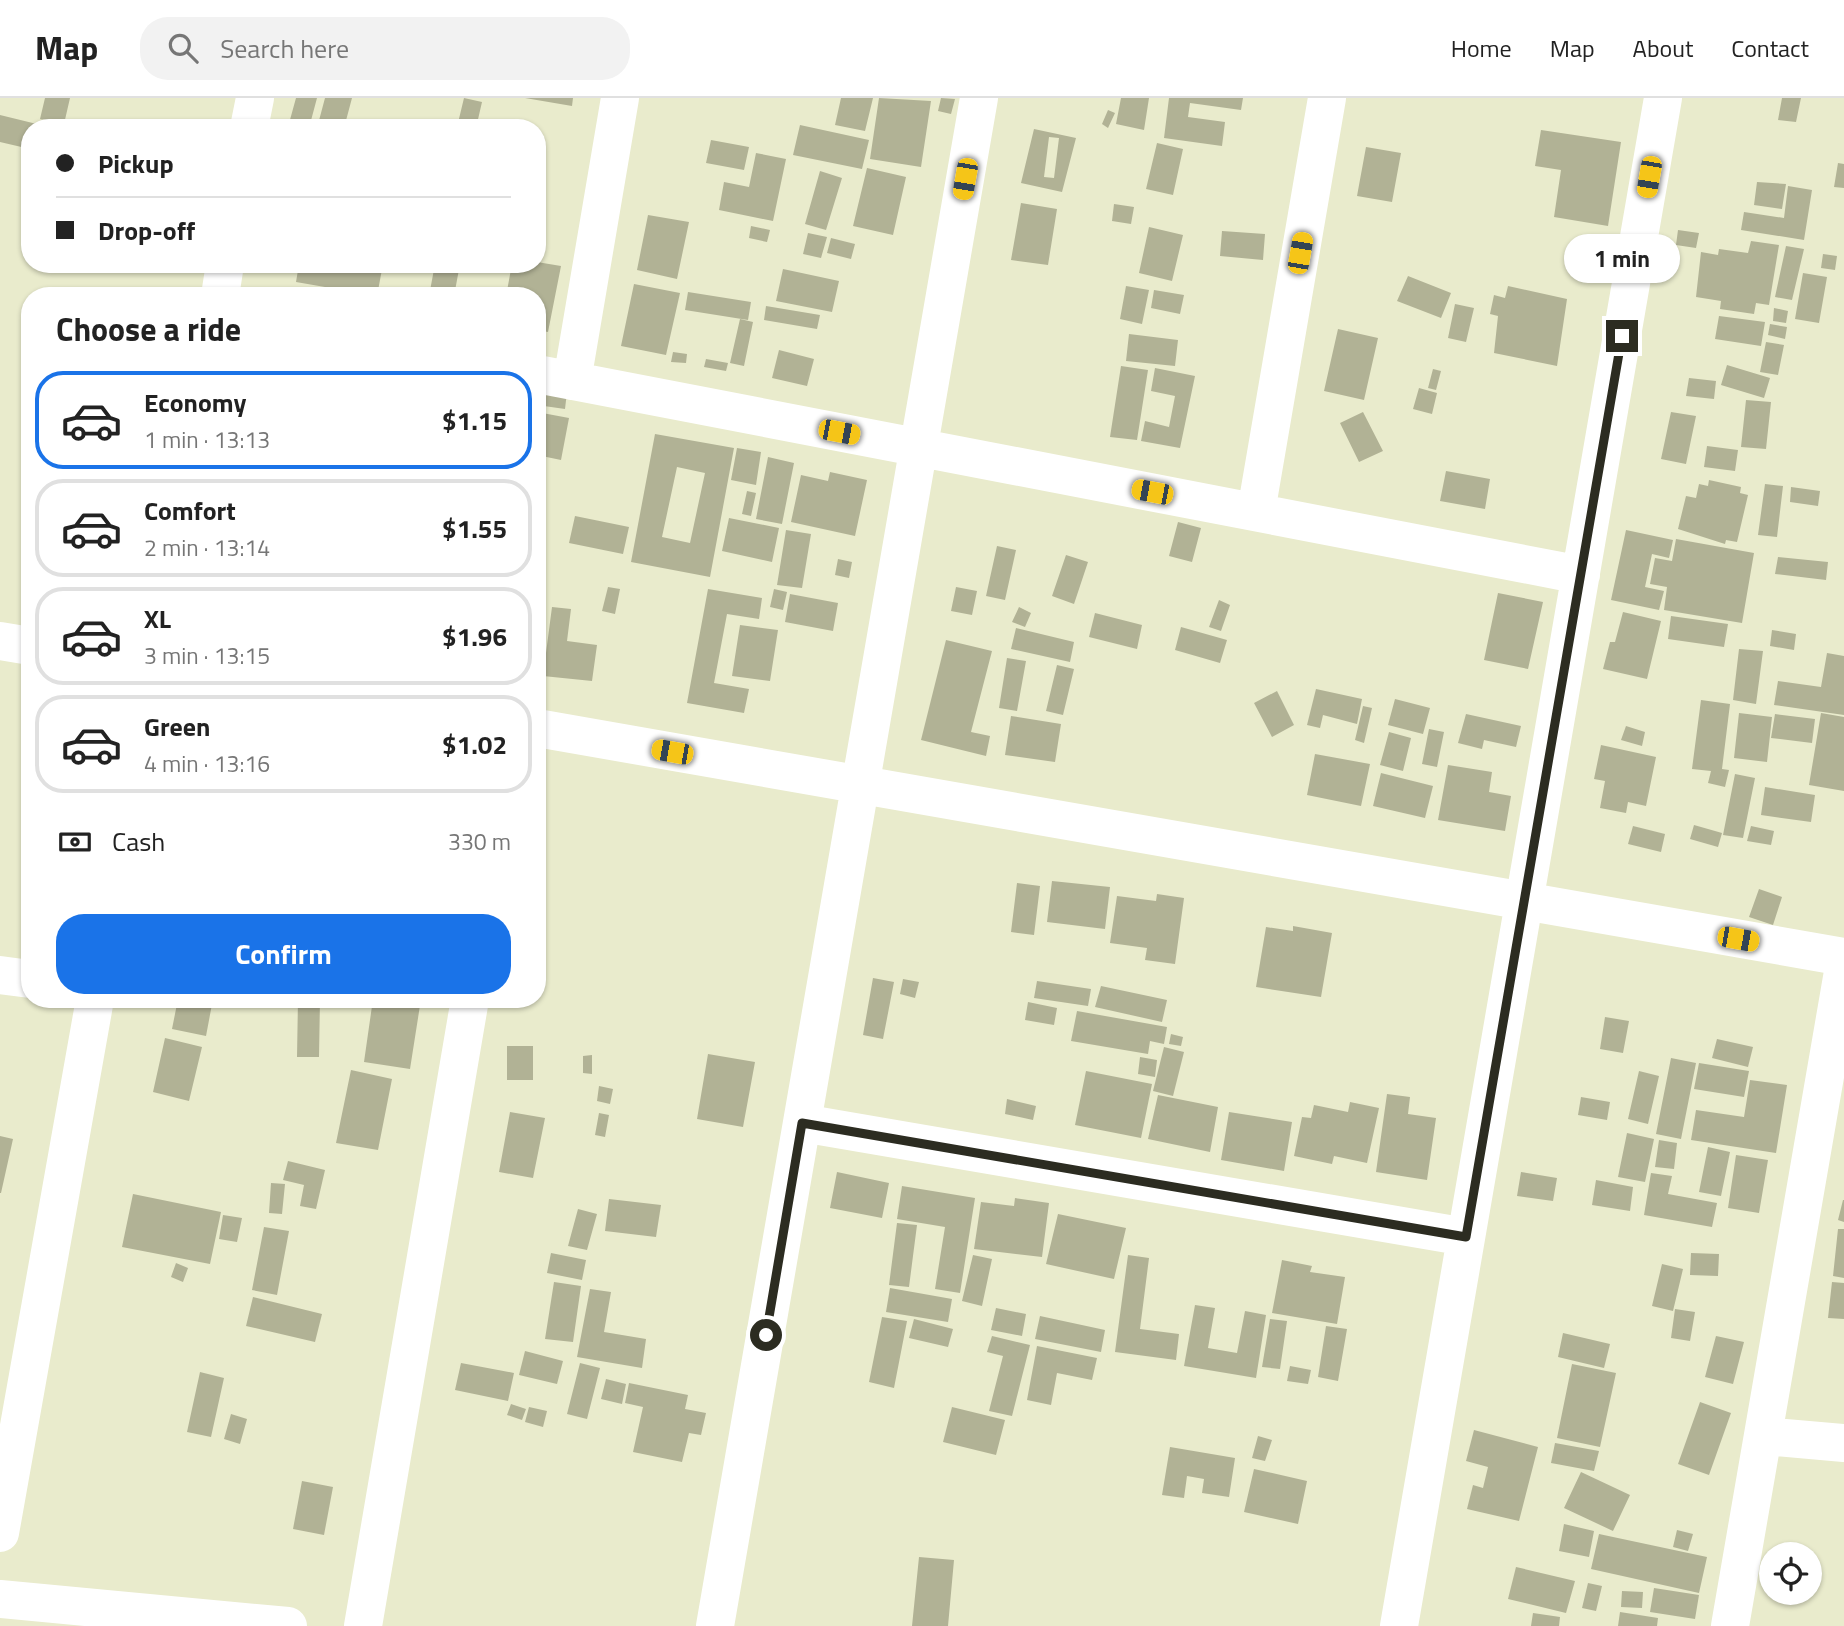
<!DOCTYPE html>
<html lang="en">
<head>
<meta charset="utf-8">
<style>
	body { margin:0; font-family:"Titillium Web",sans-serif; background:#f2f2f2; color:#222; height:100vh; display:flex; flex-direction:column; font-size:26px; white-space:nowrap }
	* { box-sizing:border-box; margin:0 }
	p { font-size:23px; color:#767676 }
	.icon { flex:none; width:38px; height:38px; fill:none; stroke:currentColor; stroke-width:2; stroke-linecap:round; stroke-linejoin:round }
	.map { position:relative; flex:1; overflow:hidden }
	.drawer { position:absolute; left:21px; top:189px; width:525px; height:721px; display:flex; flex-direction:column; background:#fff; border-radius:28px; box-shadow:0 2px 5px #0004 }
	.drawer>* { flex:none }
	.banner { position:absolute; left:21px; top:21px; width:525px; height:154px; border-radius:28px; box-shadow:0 2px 5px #0004; display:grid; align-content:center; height:154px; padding:0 35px; background:#fff }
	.fabs { position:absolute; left:1759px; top:1444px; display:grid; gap:14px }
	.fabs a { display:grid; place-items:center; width:63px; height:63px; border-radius:50%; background:#fff; box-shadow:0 2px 5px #0004; font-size:35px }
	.end { position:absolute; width:32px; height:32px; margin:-16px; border:9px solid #2c2c21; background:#fff; box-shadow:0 0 0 4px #fff }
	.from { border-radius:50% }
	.bubble { position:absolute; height:49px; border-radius:24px; background:#fff; box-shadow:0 2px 5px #0004; font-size:23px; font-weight:700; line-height:49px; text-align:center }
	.car { position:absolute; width:21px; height:42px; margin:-21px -10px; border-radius:9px; box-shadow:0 0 5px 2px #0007; background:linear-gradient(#f5c518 24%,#345 0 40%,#f5c518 0 76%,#345 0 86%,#f5c518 0) }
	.banner b { display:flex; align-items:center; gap:24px; height:66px; font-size:26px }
	.banner b+b { border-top:2px solid #e0e0e0 }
	.banner i { width:18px; height:18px; background:#222 }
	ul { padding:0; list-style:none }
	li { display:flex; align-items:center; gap:21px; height:98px; margin:0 14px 10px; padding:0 21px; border:4px solid #e0e0e0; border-radius:28px }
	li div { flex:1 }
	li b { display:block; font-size:26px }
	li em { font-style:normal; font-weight:700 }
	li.on { border-color:#1a73e8 }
	li>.icon { width:63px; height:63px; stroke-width:1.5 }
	h2 { padding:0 35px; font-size:32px; line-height:84px }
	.pay { display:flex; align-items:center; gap:18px; height:77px; padding:0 35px; font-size:26px }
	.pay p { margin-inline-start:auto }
	.cta { display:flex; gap:14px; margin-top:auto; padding:14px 35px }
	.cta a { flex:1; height:80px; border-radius:28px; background:#1a73e8; color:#fff; font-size:28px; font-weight:700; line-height:80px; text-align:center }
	header { display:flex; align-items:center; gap:42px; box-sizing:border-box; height:98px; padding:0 35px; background:#fff; border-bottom:2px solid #e0e0e0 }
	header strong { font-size:33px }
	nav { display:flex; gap:38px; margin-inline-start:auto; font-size:24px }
	.search { width:490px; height:63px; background:#f2f2f2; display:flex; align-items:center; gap:18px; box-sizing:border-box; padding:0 24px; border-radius:28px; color:#767676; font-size:26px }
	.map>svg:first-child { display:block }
	.building { fill:#b1b295; fill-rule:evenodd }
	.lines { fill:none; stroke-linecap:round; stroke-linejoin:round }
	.minor { stroke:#fff; stroke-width:38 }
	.route { stroke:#2c2c21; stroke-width:9 }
</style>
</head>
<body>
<header>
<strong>Map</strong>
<div class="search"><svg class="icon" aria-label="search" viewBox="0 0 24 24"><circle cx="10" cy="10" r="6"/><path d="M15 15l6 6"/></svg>Search here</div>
<nav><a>Home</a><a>Map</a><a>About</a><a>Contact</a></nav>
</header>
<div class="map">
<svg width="1844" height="1528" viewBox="0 0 1844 1528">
	<rect width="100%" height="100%" fill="#e9ebcc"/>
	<path class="building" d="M45 0H70L64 26 40 21Z
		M296 0H317L309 30 288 29Z
		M325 0H352L344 30H317Z
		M464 0 482 4 476 30 457 29Z
		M525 0H573L572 8Z
		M841 0H873L865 33 835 27Z
		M879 0 931 3 921 69 870 61Z
		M941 0 955 1 951 16 938 13Z
		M1121 0H1149L1144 32 1116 26Z
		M1169 0H1243L1241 12 1190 5 1188 19 1225 24 1222 48 1164 40Z
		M1782 0H1801L1796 24 1778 22Z
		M1108 12 1115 15 1108 30 1102 26Z
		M0 17 49 29V30H30V51L0 44Z
		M800 27 869 42 862 71 793 57Z
		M1034 31 1076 40 1062 94 1021 85ZM1049 39 1059 40 1054 80 1044 79Z
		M1541 32 1621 44 1608 128 1554 119 1561 72 1535 68Z
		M711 42 749 49 744 72 706 65Z
		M1157 45 1183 51 1173 97 1146 91Z
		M1366 49 1401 55 1392 104 1357 98Z
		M756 55 786 61 773 123 719 112 724 84 749 89Z
		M1838 65 1844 66V90L1834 89Z
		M867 70 906 79 893 137 853 128Z
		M820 73 842 80 826 132 805 126Z
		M29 84H30V109L22 107Z
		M1757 84 1786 86 1782 111 1754 107Z
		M1788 88 1812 92 1804 142 1741 132 1744 114 1784 120Z
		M1021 105 1057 111 1048 167 1011 162Z
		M1114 106 1134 109 1131 126 1112 123Z
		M648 117 689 124 677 181 637 172Z
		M751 128 770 132 767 144 749 140Z
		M1149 129 1183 137 1172 183 1139 175Z
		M1678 132 1699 135 1696 150 1676 147Z
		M1222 133 1265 136 1263 162 1220 158Z
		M808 135 827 139 821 160 803 156Z
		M831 140 855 146 851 161 827 155Z
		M1751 143 1779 147 1769 207 1756 205 1754 216 1720 211 1721 203 1696 199 1701 154 1718 157 1719 151 1748 155Z
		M1786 148 1804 151 1792 202 1775 199Z
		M1823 156 1837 158 1835 172 1821 170Z
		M537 164 561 168 548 234 537 232V198H506L512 166Z
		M299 166H383L377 198 296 184Z
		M435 166H460L454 198H429Z
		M783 171 839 183 832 214 776 203Z
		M1803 175 1827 179 1819 225 1795 221Z
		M1408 178 1451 195 1441 220 1397 203Z
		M634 186 680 195 666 257 621 248Z
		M1126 188 1149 192 1142 226 1120 221Z
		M1508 188 1567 201 1557 268 1494 255 1498 218 1490 216 1494 197 1505 200Z
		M1154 192 1184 197 1180 216 1151 210Z
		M688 194 751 204 748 222 685 212Z
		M1455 206 1474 210 1466 244 1448 240Z
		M766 208 820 217 817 231 764 222Z
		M1774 210 1788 213 1786 225 1773 223Z
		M1719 218 1765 224 1761 248 1715 241Z
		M740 221 753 224 744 268 730 265Z
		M1770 226 1787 229 1785 241 1768 237Z
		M1338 231 1378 240 1364 302 1324 293Z
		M1129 236 1178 242 1175 268 1126 263Z
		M1766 244 1784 247 1778 277 1760 274Z
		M779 252 814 261 807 288 772 280Z
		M673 254 687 256 686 265 671 264Z
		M706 261 728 265 726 273 704 269Z
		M1727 267 1770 280 1764 300 1721 287Z
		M1121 268 1148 272 1137 342 1110 339Z
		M1155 270 1195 278 1180 350 1141 343 1145 323 1169 329 1175 298 1151 293Z
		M1433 271 1441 273 1436 292 1428 290Z
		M1689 280 1716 283 1714 301 1686 298Z
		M537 289 567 294 565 311 537 307Z
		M1419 290 1437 295 1432 316 1413 311Z
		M1746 302 1771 304 1766 351 1741 349Z
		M537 314 569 320 561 362 537 357Z
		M1363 314 1383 353 1359 364 1340 325Z
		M1671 314 1696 318 1686 366 1661 361Z
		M655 336 734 350 710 479 631 464ZM677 369 705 375 690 445 662 439Z
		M1707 348 1738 352 1735 373 1704 369Z
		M737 350 761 354 756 387 731 382Z
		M768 359 794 365 782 426 756 421Z
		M1446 373 1490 381 1485 411 1440 403Z
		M830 374 867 382 855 438 791 424 801 377 828 383Z
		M1709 382 1741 389 1740 395 1748 397 1737 444 1726 442 1725 446 1678 431 1686 398 1696 400 1699 386 1708 388Z
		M1765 386 1783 388 1777 439 1758 437Z
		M1791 389 1820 393 1818 408 1790 404Z
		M747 393 756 395 751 418 742 416Z
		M575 418 629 429 623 456 569 445Z
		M729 420 779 430 772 464 722 453Z
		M1178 424 1201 430 1192 464 1169 458Z
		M786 432 811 436 802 490 777 487Z
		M1626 432 1673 442 1669 460 1652 456 1645 489 1664 493 1659 512 1611 502Z
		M1676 441 1754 455 1742 525 1664 512 1667 489 1650 486 1655 460 1672 463Z
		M997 448 1016 452 1005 502 986 498Z
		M1066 457 1088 464 1074 506 1052 498Z
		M1778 459 1828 464 1826 482 1775 476Z
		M838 461 852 464 849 480 835 477Z
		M608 489 620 491 615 516 602 513Z
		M956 489 977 493 972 517 951 513Z
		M708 491 762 500 759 521 727 516 714 585 749 591 744 615 687 605Z
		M774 491 787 494 783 512 770 509Z
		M1498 495 1543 504 1528 571 1484 562Z
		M790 496 838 505 833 533 785 524Z
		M1219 502 1230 507 1221 533 1209 529Z
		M552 509 571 511 567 543 597 547 592 583 543 578Z
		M1019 509 1031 515 1025 529 1012 524Z
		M1623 514 1661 523 1647 581 1603 571 1610 544H1615Z
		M1095 515 1142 527 1137 551 1089 539Z
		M1671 518 1728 526 1724 549 1668 541Z
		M740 527 778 532 770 583 732 578Z
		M1181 529 1227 542 1220 565 1175 552Z
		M1016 530 1074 544 1070 564 1011 551Z
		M1772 532 1796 536 1794 552 1770 548Z
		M946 542 992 553 971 634 990 638 986 658 921 642Z
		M1739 551 1763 553 1756 606 1733 602Z
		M1827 555 1844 558V617L1774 607 1778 583 1821 589Z
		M1007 560 1026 563 1017 613 999 610Z
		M1057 567 1074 571 1063 617 1046 613Z
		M1316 591 1362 601 1357 626 1323 617 1320 630 1307 627Z
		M1277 593 1294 627 1272 639 1254 605Z
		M1395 601 1430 610 1423 636 1388 627Z
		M1701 602 1730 606 1722 671 1729 672 1725 689 1708 685 1711 673 1692 671Z
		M1363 608 1372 610 1364 645 1355 642Z
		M1739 615 1772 619 1767 664 1734 660Z
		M1821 615 1844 619V693L1809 687Z
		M1466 616 1521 628 1516 649 1484 642 1482 651 1458 645Z
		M1775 616 1815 621 1812 645 1771 640Z
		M1011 618 1061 626 1055 664 1005 657Z
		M1626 628 1645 634 1642 648 1621 642Z
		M1429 631 1444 634 1437 669 1422 666Z
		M1389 634 1411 640 1403 673 1380 667Z
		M1601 647 1656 659 1646 708 1628 704 1626 715 1600 710 1605 683 1594 681Z
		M1315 656 1370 666 1361 708 1307 697Z
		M1448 667 1492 674 1489 694 1511 698 1505 733 1438 722Z
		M1381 675 1433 688 1425 720 1373 708Z
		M1735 676 1755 680 1743 740 1723 737Z
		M1765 689 1815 697 1811 724 1761 717Z
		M1694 727 1722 735 1718 749 1690 741Z
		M1633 728 1665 736 1661 754 1628 746Z
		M1751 728 1774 733 1771 747 1747 743Z
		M1052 783 1110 789 1105 831 1047 824Z
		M1017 785 1040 788 1034 837 1011 834Z
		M1759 791 1782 799 1773 827 1749 819Z
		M1157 796 1184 800 1175 866 1145 862 1147 850 1110 845 1117 798 1156 803Z
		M1293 828 1332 835 1321 899 1256 889 1266 829 1293 833Z
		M873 880 894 884 883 941 863 937Z
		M903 881 919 884 915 900 900 896Z
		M1037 883 1091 891 1088 908 1034 900Z
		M1101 888 1167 902 1162 924 1095 909Z
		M178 901H213L206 938 172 931Z
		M298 901H320L319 959H297Z
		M373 901H421L410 971 364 964Z
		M1028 904 1057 910 1054 927 1025 922Z
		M1077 913 1167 929 1164 946 1150 943 1148 956 1071 943Z
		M1605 919 1629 923 1623 955 1600 951Z
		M1171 936 1183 939 1181 948 1169 946Z
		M165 940 202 949 189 1003 153 994Z
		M1717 941 1753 949 1748 969 1712 960Z
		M507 948H533V982H507Z
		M1164 949 1184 954 1173 998 1153 993Z
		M708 956 755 964 743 1029 697 1021Z
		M592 957V976L583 975V958Z
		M1140 959 1157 962 1155 979 1138 976Z
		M1671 960 1696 965 1681 1041 1656 1036Z
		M1699 965 1749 973 1744 999 1694 991Z
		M351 972 392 981 378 1052 336 1045Z
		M1086 973 1152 986 1141 1040 1075 1027Z
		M1639 973 1659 978 1648 1026 1628 1021Z
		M1750 982 1787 987 1776 1055 1691 1042 1696 1012 1744 1019Z
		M599 988 613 991 610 1006 597 1003Z
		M1387 996 1410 999 1408 1016 1436 1020 1427 1082 1376 1074Z
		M1158 997 1218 1009 1210 1054 1148 1041Z
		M1581 999 1610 1004 1607 1022 1578 1017Z
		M1007 1001 1036 1008 1033 1022 1005 1016Z
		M1350 1004 1379 1010 1367 1065 1334 1058 1332 1066 1294 1058 1302 1019 1311 1020 1314 1007 1348 1014Z
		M510 1014 545 1020 533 1080 499 1074Z
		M1229 1014 1292 1024 1284 1073 1221 1062Z
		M599 1015 609 1017 605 1039 595 1037Z
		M1627 1035 1654 1041 1645 1084 1618 1079Z
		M0 1038 13 1041 1 1095H0Z
		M1659 1042 1677 1045 1674 1071 1655 1069Z
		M1708 1049 1730 1054 1721 1098 1699 1094Z
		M1736 1057 1768 1062 1759 1115 1728 1110Z
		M288 1063 325 1072 316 1111 300 1108 304 1087 283 1082Z
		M837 1074 889 1085 882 1120 830 1110Z
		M1521 1074 1557 1080 1553 1103 1517 1098Z
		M1651 1075 1672 1078 1668 1096 1717 1105 1712 1129 1644 1117Z
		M1596 1082 1633 1089 1630 1113 1592 1107Z
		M271 1085 285 1086 282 1116 269 1115Z
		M902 1088 975 1100 960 1195 935 1191 945 1129 897 1121Z
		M133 1096 221 1114 210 1166 122 1149Z
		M1015 1100 1049 1105 1042 1159 974 1151 981 1104 1014 1108Z
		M609 1101 661 1107 656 1139 605 1133Z
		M1843 1102H1844V1124L1838 1122Z
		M578 1111 597 1116 587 1152 568 1148Z
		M1058 1116 1126 1130 1114 1181 1046 1166Z
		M223 1117 242 1120 237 1144 219 1141Z
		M897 1125 917 1127 909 1189 889 1187Z
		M264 1129 289 1133 277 1197 252 1192Z
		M1838 1131H1844V1180L1833 1178Z
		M551 1155 586 1162 582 1182 547 1175Z
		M1691 1155 1719 1156 1718 1178 1690 1177Z
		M973 1157 992 1161 982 1208 962 1203Z
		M1128 1157 1149 1160 1140 1231 1179 1236 1176 1262 1115 1254Z
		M1282 1162 1312 1168 1310 1174 1345 1179 1337 1226 1272 1215Z
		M176 1165 188 1170 183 1184 171 1179Z
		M1662 1166 1683 1171 1673 1213 1652 1208Z
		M554 1184 581 1188 573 1244 545 1241Z
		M1832 1184 1844 1185V1221L1828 1220Z
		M890 1190 952 1201 948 1224 886 1214Z
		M590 1191 611 1194 604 1234 646 1241 642 1270 577 1259Z
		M253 1199 322 1216 315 1244 246 1228Z
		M1195 1207 1215 1210 1208 1250 1237 1255 1245 1213 1266 1217 1256 1280 1184 1268Z
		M996 1210 1026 1216 1022 1238 991 1232Z
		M1675 1211 1695 1214 1690 1243 1671 1240Z
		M1040 1218 1105 1232 1101 1254 1035 1241Z
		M882 1219 907 1223 894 1290 869 1284Z
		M914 1221 953 1231 948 1249 909 1240Z
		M1270 1221 1287 1223 1280 1271 1262 1269Z
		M1326 1228 1347 1231 1338 1283 1318 1279Z
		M1563 1235 1610 1246 1604 1270 1558 1259Z
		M992 1238 1030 1247 1012 1318 989 1313 1003 1258 987 1254Z
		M1716 1238 1744 1244 1733 1286 1705 1279Z
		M1037 1248 1097 1260 1092 1282 1057 1275 1051 1307 1027 1302Z
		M525 1253 563 1263 557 1286 519 1277Z
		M461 1265 514 1275 508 1303 455 1292Z
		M580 1265 600 1270 587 1321 567 1316Z
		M1572 1266 1616 1275 1600 1349 1557 1340Z
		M1290 1268 1311 1272 1308 1286 1287 1283Z
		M200 1274 224 1280 211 1339 187 1334Z
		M606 1281 626 1286 622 1306 601 1301Z
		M629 1285 688 1297 685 1311 706 1315 701 1337 689 1335 682 1364 633 1354 643 1309 625 1305Z
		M1700 1304 1731 1315 1709 1377 1678 1366Z
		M511 1306 526 1311 522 1322 507 1317Z
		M529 1309 547 1313 543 1329 525 1324Z
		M952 1309 1005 1322 996 1357 943 1344Z
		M231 1316 247 1321 240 1346 224 1341Z
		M1474 1332 1538 1349 1519 1423 1467 1411 1473 1387 1483 1390 1488 1369 1466 1363Z
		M1258 1338 1272 1342 1265 1363 1252 1360Z
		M1555 1345 1599 1353 1594 1373 1551 1365Z
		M1170 1349 1235 1360 1229 1399 1202 1395 1204 1381 1187 1378 1184 1400 1162 1397Z
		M1254 1371 1307 1383 1298 1426 1244 1414Z
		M1581 1374 1630 1397 1613 1433 1564 1410Z
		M302 1383 333 1389 324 1437 293 1431Z
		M1564 1426 1594 1433 1589 1459 1559 1453Z
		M1677 1432 1693 1436 1688 1453 1673 1449Z
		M1599 1436 1707 1459 1699 1495 1591 1471Z
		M919 1459 954 1462 948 1528H912Z
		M1516 1469 1575 1483 1566 1515 1508 1501Z
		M1588 1485 1602 1488 1596 1513 1582 1510Z
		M1654 1490 1699 1497 1695 1521 1650 1514Z
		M1622 1493 1643 1494 1642 1510 1621 1509Z
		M1620 1514 1658 1520 1657 1528H1618Z
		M1533 1515 1560 1519 1559 1528H1531Z"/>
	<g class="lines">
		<path class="minor" d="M249 30 255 0
			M220 198 225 166
			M537 276 1581 477
			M572 283 620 0
			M1256 414 1327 0
			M0 543 30 548
			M537 630 1844 859
			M0 877 30 881
			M802 1025 1466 1139
			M1763 1338 1844 1345
			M0 1435 95 901
			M0 1501 288 1528
			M363 1528 470 901
			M715 1528 979 0
			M1399 1528 1663 0
			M1730 1528 1844 868"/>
	</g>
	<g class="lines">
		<path class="route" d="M766 1237 802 1025 1466 1139 1622 238"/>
	</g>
</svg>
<div class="fabs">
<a><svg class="icon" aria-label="locate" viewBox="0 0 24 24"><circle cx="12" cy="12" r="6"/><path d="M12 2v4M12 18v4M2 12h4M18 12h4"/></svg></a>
</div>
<i class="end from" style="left:766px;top:1237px"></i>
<i class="end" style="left:1622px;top:238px"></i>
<div class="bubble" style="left:1564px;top:136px;width:116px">1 min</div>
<i class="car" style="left:1649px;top:79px;rotate:190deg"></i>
<i class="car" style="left:965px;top:81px;rotate:190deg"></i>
<i class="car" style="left:1300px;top:155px;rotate:10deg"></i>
<i class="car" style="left:839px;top:334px;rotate:101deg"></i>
<i class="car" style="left:1152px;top:394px;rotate:281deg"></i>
<i class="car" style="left:672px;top:654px;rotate:280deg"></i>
<i class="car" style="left:1738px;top:841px;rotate:100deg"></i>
<div class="banner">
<b><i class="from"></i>Pickup</b>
<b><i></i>Drop-off</b>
</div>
<section class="drawer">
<h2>Choose a ride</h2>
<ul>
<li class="on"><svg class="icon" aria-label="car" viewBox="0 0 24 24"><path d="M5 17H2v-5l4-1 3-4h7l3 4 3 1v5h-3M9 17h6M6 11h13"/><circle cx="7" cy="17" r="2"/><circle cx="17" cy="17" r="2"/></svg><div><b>Economy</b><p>1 min · 13:13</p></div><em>$1.15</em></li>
<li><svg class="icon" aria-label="car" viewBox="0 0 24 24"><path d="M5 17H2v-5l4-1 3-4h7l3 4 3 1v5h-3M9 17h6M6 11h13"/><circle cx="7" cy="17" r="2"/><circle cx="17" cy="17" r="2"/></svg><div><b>Comfort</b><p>2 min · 13:14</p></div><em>$1.55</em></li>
<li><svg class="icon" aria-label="car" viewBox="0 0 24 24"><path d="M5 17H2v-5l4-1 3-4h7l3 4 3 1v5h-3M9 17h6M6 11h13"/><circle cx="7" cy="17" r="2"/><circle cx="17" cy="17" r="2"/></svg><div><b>XL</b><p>3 min · 13:15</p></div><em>$1.96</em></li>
<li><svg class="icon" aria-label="car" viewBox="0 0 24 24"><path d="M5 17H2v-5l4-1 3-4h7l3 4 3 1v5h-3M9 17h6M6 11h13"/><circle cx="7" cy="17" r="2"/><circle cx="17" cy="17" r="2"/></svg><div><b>Green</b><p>4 min · 13:16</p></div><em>$1.02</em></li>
</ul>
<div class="pay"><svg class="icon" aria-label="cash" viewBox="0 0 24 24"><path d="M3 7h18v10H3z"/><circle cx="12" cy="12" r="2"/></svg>Cash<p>330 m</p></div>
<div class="cta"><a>Confirm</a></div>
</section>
</div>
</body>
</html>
